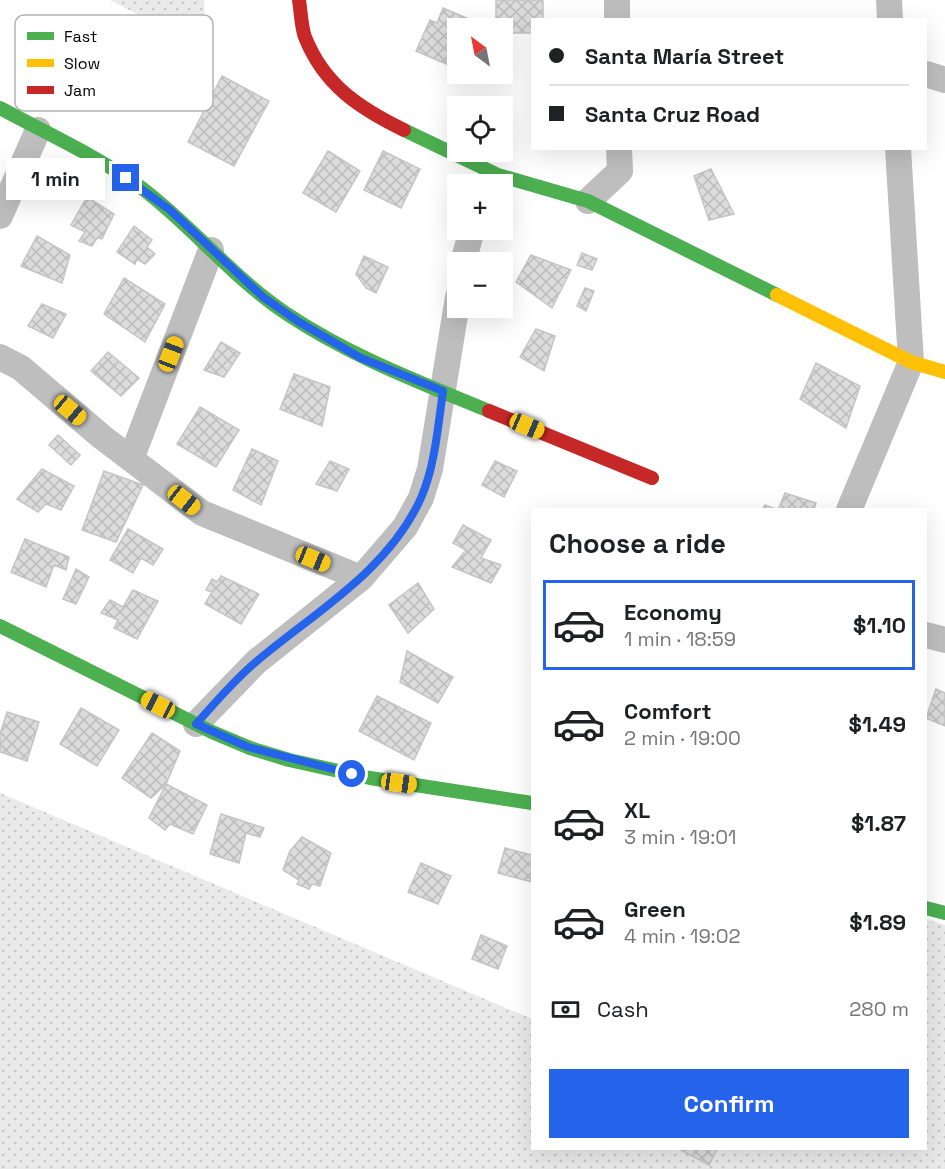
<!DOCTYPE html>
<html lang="en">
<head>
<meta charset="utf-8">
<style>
	body { margin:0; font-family:"Space Grotesk",sans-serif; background:#f2f2f2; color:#202124; height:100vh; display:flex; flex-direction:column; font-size:22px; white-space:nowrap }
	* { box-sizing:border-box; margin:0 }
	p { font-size:20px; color:#757577 }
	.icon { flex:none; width:33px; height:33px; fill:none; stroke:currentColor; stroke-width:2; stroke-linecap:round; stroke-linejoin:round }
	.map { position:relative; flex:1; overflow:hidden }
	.details { position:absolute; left:531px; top:508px; width:396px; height:642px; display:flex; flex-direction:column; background:#fff; border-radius:0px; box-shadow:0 6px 24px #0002 }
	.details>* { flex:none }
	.guide { position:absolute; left:531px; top:18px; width:396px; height:132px; border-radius:0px; box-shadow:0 6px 24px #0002; display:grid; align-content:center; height:132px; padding:0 18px; background:#fff }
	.needle { width:39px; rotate:328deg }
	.controls { position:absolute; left:447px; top:18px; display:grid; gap:12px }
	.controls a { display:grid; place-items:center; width:66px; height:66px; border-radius:0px; background:#fff; box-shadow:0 6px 24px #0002; font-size:30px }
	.end { position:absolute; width:27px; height:27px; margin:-14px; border:8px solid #2563eb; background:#fff; box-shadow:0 0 0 3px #fff }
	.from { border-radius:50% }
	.bubble { position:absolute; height:42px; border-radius:0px; background:#fff; box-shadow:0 6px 24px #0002; font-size:20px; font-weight:800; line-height:42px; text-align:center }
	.car { position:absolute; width:18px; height:36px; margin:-18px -9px; border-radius:8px; box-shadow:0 0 4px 2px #0007; background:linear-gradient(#f5c518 24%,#345 0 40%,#f5c518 0 76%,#345 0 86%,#f5c518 0) }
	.guide b { display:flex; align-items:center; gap:21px; height:57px; font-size:22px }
	.guide b+b { border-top:2px solid #e0e0e0 }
	.guide i { width:15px; height:15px; background:#202124 }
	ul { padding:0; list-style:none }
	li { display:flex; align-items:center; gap:18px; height:90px; margin:0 12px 9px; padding:0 6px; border:3px solid transparent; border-radius:0px }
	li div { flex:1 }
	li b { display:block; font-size:22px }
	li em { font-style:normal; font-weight:800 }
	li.selected { border-color:#2563eb }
	li>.icon { width:54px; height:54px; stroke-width:1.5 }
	h2 { padding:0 18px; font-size:27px; line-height:72px }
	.pay { display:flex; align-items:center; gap:15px; height:66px; padding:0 18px; font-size:22px }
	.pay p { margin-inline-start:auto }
	.action { display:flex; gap:12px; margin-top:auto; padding:12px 18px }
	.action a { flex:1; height:69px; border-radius:0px; background:#2563eb; color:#fff; font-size:24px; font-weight:800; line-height:69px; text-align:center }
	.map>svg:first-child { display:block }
	.green { fill:url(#green-dots) }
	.building { fill:url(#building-cross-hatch); stroke:#c5c5c5; stroke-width:1.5 }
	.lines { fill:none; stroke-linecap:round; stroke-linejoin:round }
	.street { stroke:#bebebe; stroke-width:26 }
	.fast { stroke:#4caf50; stroke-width:14 }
	.slow { stroke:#ffc107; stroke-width:14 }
	.jam { stroke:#c62828; stroke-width:14 }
	.route { stroke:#2563eb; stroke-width:8 }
	.key { fill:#fff; stroke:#b2b2b2; stroke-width:1.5 }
	.key-label { font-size:16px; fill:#000 }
</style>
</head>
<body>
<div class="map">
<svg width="945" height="1169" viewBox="0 0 945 1169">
	<defs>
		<pattern id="green-dots" width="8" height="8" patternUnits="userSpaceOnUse" patternTransform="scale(1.5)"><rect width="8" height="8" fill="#eaeaea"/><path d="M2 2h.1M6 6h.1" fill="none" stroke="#c7c7c7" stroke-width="1.8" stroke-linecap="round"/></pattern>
		<pattern id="building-cross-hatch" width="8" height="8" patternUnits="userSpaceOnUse" patternTransform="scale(1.5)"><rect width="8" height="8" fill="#dcdcdc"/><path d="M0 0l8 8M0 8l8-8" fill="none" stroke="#bbb"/></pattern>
	</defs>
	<rect width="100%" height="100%" fill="#fff"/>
	<path class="green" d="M110 0H204L207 50Z
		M0 793 532 1019V1149H926V919L945 925V1169H0Z"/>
	<path class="building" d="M496 0H543V20H532V33H502V28H496Z
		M443 8 471 20 467 28H458V51L451 66 416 51 430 20 437 23Z
		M222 76 269 101 234 166 188 142Z
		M328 151 360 171 336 212 303 193Z
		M383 151 420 169 401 208 364 190Z
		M711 169 734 214 709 220 694 176Z
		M87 197 114 214 102 239 97 238 92 246 79 241 85 232 71 225Z
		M134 226 152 240 147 247 155 254 145 264 137 259 135 264 117 252Z
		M37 236 70 255 62 283 21 266Z
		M582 253 597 259 592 270 577 265Z
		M531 255 571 270 552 308 516 282Z
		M364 256 388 267 376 293 366 288 356 274Z
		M124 278 165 304 145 342 104 314Z
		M585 288 594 291 586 311 577 306Z
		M42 304 66 314 53 338 28 326Z
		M536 329 555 336 544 371 520 357Z
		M221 342 240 353 224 377 204 370Z
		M108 352 139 378 121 396 91 371Z
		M816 363 860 386 846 428 800 399Z
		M294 374 330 387 322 426 280 409Z
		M200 407 239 430 216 467 177 444Z
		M58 435 80 455 71 465 49 445Z
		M252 449 278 461 261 505 233 490Z
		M330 461 349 469 337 491 316 484Z
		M495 461 517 471 504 497 482 485Z
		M42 469 74 486 61 510 46 504 38 512 17 499Z
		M104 471 143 485 116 542 82 530Z
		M785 493 816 503 814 510H762L765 505 778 510Z
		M463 525 491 540 481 558 501 565 491 583 452 567 466 550 453 543Z
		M128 529 163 549 153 565 141 558 133 573 110 560Z
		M25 539 69 557 66 570 54 565 46 587 11 572Z
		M76 569 89 577 76 604 63 599Z
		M221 576 259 594 241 624 205 604 212 592 206 590 212 579 217 582Z
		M418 583 434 609 408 633 389 605Z
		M133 590 158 601 137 639 114 628 118 620 101 613 110 600 123 607Z
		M407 651 453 677 438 703 400 682Z
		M936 689 945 693V726L926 718Z
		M377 696 431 723 414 760 359 731Z
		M81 708 119 730 97 766 60 744Z
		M7 712 39 722 27 761 0 752V734Z
		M152 733 180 751 166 784 151 798 122 778Z
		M166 784 207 805 193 834 170 824 165 830 149 818Z
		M221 814 264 828 260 837 246 833 239 863 210 854Z
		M302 837 331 853 320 886 312 884 309 889 297 884 299 880 283 870 290 851Z
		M505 848 532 855V882L498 873Z
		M421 863 451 876 438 904 408 892Z
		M481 935 507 946 498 969 472 959Z
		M679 1149H717L709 1165Z"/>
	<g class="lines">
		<path class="street" d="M617 0V20
			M889 0 890 20
			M926 74 945 80
			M588 201 620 171 619 148
			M0 216 38 130
			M463 262 472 230
			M0 357 21 368 102 437 202 513 361 578
			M131 459 211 250
			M849 510 911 362 898 148
			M926 635 945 640
			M196 724 256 662 361 578 405 527 421 498 430 469 458 297"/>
		<path class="fast" d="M0 108C48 134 99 157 143 189 194 228 234 279 287 314 350 356 419 382 489 411
			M404 130 498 175 588 201 777 295
			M0 626 212 732 250 748 289 760 370 778 532 803
			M926 908 945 913"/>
		<path class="slow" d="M777 295 911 362 945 372"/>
		<path class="jam" d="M299 0C301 12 301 26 305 37 324 85 359 108 404 130
			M489 411 652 478"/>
	</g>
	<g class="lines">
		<path class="route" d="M126 178 170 210 263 297 299 322 361 358 443 391C438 426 435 466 421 498 388 571 315 612 257 661 234 680 216 702 196 724L248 747 352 774"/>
	</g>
	<rect x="15" y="15" width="198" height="96" rx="9" class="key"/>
	<rect x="27" y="32" width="27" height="8" fill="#4caf50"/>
	<rect x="27" y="59" width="27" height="8" fill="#ffc107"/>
	<rect x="27" y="86" width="27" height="8" fill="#c62828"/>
	<g class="key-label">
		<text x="64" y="42">Fast</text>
		<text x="64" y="69">Slow</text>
		<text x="64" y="96">Jam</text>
	</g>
</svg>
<div class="controls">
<a><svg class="needle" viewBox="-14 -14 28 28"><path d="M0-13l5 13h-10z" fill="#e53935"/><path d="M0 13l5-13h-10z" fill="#757577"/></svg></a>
<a><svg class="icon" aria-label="locate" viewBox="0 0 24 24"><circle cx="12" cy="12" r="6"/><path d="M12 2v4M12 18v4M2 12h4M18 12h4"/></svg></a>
<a>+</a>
<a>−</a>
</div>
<i class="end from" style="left:352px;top:774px"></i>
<i class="end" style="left:126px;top:178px"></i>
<div class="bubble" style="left:6px;top:158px;width:99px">1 min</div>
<i class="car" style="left:171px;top:354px;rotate:21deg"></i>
<i class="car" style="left:70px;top:410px;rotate:130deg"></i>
<i class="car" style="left:527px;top:426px;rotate:113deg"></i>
<i class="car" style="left:184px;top:500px;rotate:128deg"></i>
<i class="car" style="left:313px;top:559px;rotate:112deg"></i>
<i class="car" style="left:158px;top:705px;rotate:297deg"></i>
<i class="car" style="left:399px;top:783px;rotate:98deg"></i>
<div class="guide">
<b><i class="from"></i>Santa María Street</b>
<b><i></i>Santa Cruz Road</b>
</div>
<section class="details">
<h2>Choose a ride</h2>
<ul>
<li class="selected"><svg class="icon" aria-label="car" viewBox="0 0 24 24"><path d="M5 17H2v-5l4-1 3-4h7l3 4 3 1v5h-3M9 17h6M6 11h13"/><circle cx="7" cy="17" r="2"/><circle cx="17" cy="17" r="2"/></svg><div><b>Economy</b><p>1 min · 18:59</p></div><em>$1.10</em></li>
<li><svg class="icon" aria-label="car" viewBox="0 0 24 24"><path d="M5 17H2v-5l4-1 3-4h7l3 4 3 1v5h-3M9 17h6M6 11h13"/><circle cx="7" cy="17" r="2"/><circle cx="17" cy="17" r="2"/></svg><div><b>Comfort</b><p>2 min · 19:00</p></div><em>$1.49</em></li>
<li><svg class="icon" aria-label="car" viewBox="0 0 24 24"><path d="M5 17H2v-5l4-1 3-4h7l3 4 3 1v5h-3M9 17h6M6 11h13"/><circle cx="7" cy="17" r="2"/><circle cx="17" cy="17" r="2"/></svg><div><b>XL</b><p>3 min · 19:01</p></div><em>$1.87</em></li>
<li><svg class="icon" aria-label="car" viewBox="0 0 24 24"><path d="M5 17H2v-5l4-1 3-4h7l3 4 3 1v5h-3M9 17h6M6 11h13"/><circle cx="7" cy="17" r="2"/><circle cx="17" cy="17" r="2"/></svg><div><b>Green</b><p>4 min · 19:02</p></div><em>$1.89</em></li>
</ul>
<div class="pay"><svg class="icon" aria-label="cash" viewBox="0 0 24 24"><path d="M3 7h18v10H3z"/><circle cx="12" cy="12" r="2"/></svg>Cash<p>280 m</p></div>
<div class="action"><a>Confirm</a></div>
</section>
</div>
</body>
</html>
